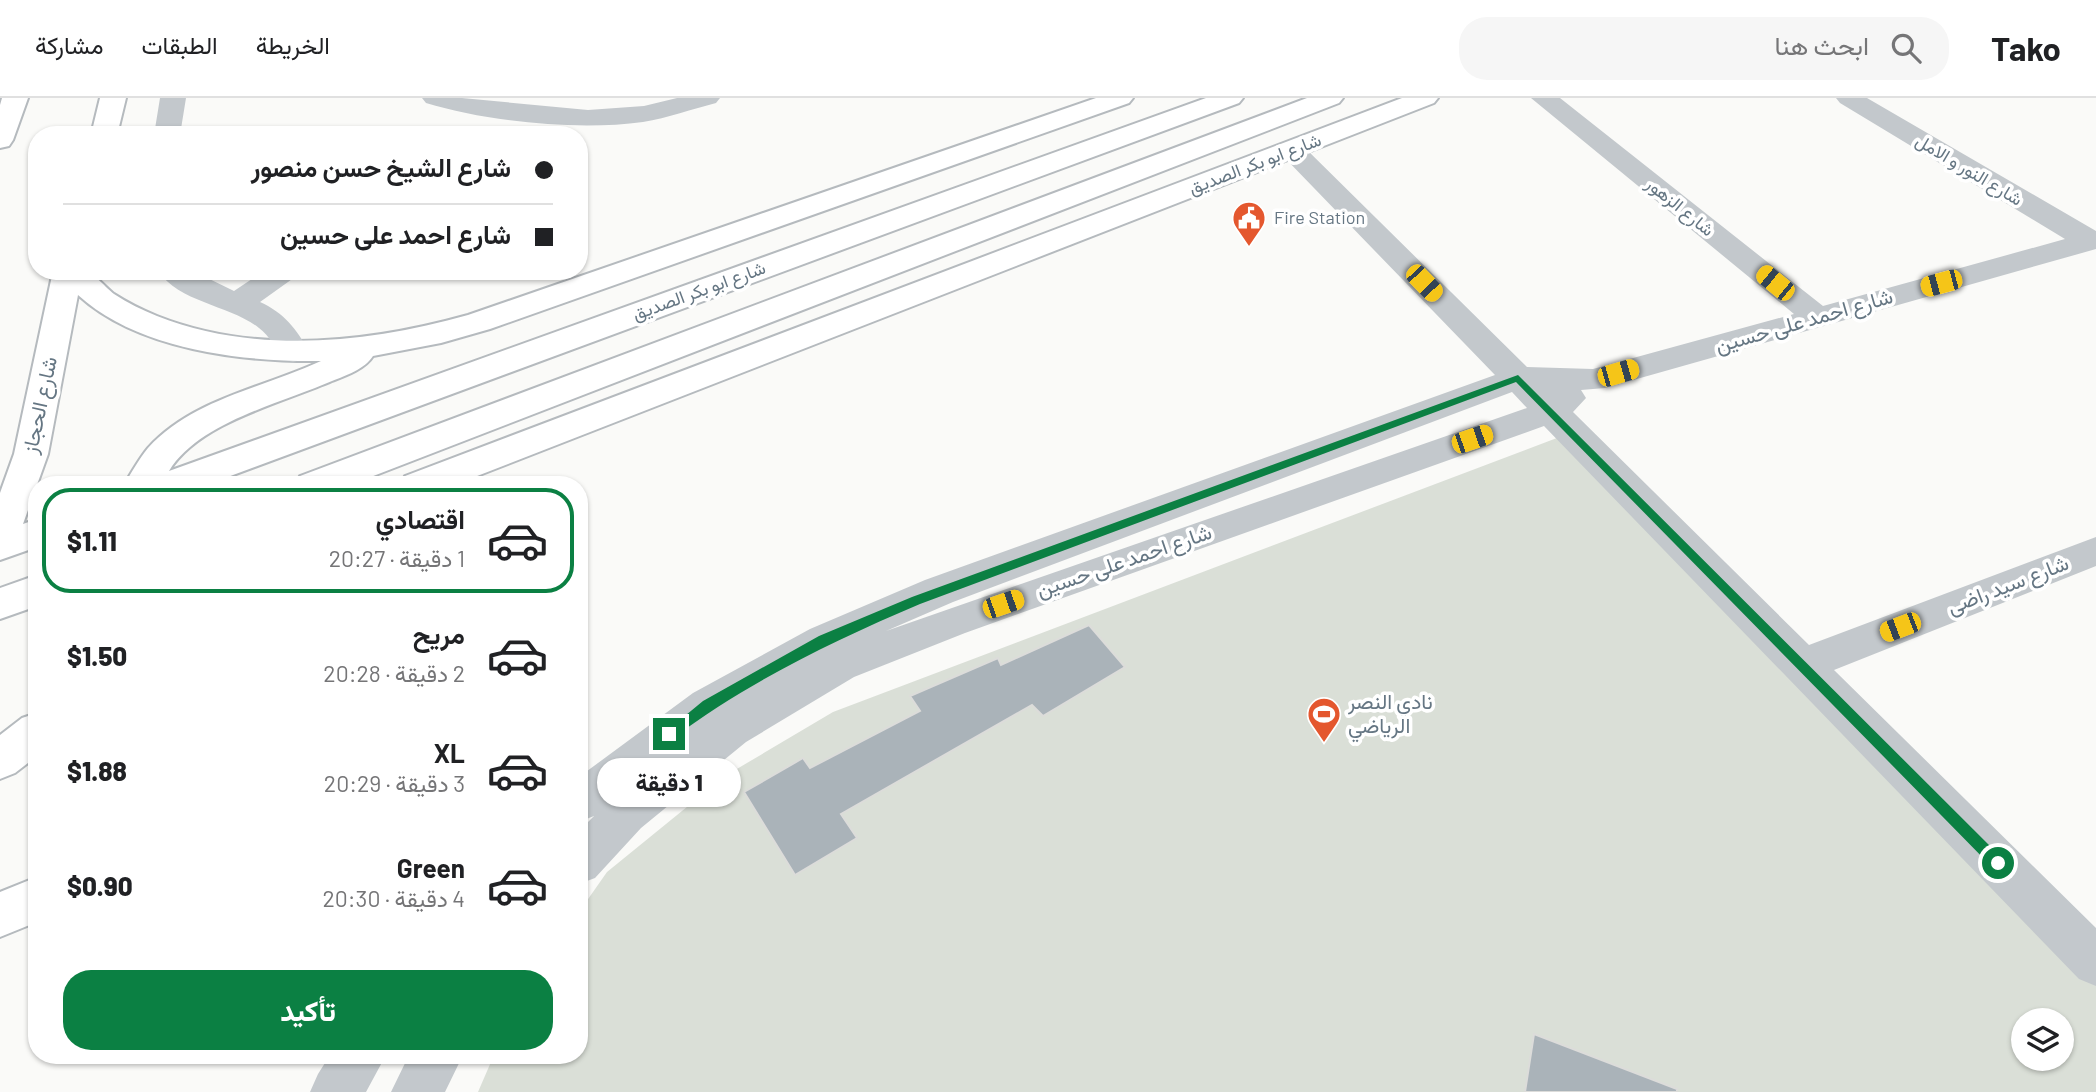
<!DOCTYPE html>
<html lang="ar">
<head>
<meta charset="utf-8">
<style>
	body { margin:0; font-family:Barlow,Vazirmatn,sans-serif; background:#f6f6f6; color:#202124; direction:rtl; height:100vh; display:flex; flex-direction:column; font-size:26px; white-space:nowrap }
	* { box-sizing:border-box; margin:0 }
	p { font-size:23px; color:#757577 }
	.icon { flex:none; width:38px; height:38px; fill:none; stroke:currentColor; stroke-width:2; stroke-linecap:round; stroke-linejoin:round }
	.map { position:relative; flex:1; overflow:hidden; direction:ltr }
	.panel { position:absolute; left:28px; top:378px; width:560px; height:588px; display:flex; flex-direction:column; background:#fff; border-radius:28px; box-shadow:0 2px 5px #0004; direction:rtl }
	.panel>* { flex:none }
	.top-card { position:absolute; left:28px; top:28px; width:560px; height:154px; border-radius:28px; box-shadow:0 2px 5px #0004; direction:rtl; display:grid; align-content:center; height:154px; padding:0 35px; background:#fff }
	.controls { position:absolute; left:2011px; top:910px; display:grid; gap:14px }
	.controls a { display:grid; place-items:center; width:63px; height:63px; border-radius:50%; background:#fff; box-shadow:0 2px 5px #0004; font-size:35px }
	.end { position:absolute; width:32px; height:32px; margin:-16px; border:9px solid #0b8043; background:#fff; box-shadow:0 0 0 4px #fff }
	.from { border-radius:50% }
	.bubble { position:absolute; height:49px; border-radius:24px; background:#fff; box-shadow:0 2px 5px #0004; font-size:23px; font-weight:800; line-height:49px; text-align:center; direction:rtl }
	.car { position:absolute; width:21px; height:42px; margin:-21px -10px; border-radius:9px; box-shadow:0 0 5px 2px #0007; background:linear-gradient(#f5c518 24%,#345 0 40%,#f5c518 0 76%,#345 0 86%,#f5c518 0) }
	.top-card b { display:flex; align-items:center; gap:24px; height:66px; font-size:26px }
	.top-card b+b { border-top:2px solid #e0e0e0 }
	.top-card i { width:18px; height:18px; background:#202124 }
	ul { padding:12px 0 0; list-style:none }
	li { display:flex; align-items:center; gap:21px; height:105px; margin:0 14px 10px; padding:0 21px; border:4px solid transparent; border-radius:28px }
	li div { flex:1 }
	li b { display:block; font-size:26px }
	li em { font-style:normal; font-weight:800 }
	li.selected { border-color:#0b8043 }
	li>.icon { width:63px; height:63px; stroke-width:1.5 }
	.button { display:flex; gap:14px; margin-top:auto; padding:14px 35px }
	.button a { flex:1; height:80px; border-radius:28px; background:#0b8043; color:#fff; font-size:28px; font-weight:800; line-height:80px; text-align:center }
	header { display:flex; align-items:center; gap:42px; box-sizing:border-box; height:98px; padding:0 35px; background:#fff; border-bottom:2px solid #e0e0e0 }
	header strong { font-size:33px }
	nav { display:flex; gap:38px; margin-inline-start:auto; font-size:24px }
	.search { width:490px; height:63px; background:#f6f6f6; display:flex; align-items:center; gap:18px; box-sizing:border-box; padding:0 24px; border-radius:28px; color:#757577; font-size:26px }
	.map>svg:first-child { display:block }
	.green { fill:#dadfd7; fill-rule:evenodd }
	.building { fill:#aab3b9; stroke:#dcdcda; stroke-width:2 }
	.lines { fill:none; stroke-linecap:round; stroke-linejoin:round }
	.primary-casing { stroke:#b5babe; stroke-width:4 }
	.minor { fill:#c3c8cc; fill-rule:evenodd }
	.primary { fill:#fff; fill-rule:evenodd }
	.route { fill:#0b8043 }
	.labels { text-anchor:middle; stroke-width:7; stroke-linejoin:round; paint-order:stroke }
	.far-street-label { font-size:18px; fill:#657683; stroke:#fff }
	.far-poi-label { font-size:18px; fill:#657683; stroke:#fff; text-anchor:start }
	.street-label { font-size:21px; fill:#657683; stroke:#fff }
	.poi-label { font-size:21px; fill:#657683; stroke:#fff; text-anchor:start }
</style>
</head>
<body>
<header>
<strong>Tako</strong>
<div class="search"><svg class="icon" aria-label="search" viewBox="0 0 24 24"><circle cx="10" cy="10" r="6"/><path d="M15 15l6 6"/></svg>ابحث هنا</div>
<nav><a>الخريطة</a><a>الطبقات</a><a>مشاركة</a></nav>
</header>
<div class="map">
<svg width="2096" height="994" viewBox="0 0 2096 994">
	<rect width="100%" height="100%" fill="#fafaf8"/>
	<path class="green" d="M1570 335 2096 881V994H478L494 957H579V814L607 774 725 678 833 614ZM2023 922H2062V961H2023Z"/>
	<path class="building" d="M1089 527 1125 569 1043 618 1032 607 841 716 857 740 795 777 744 694 803 660 810 670 920 613 910 598 998 560 1001 567Z
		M1534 936 1677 991V994H1525Z"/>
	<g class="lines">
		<defs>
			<path id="primary" d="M2 0H28L13 42 9 48 0 50V7Z
				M100 0H126L117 37H91Z
				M1096 0H1133L1129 5 490 231 441 245 373 258C365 271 345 278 332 283 282 305 199 324 169 373L1206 0H1243L1239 5 206 387H124C131 375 139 361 148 350 192 301 263 290 321 263 243 264 138 252 78 197L48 356 23 426 37 421V449L0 462V395L14 356 53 173C63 173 75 171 85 173 94 175 106 190 114 196 128 205 142 212 157 218 256 257 368 245 468 217Z
				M1307 0H1343L1339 5 350 387H295L300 378Z
				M1402 0H1438L1434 5 454 387H400L405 378Z
				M37 477V508L0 521V490Z
				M37 615V658L15 675 0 681V637L22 620Z
				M37 779V824L0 839V794Z"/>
		</defs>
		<use href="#primary" class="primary-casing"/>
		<path class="minor" d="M160 0H186L180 37H154Z
			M422 0H462L588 12 644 8 677 0H720L716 5C692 11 668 20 643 24 578 33 489 24 426 5Z
			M1531 0H1560L1823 208 2065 141 1840 5 1836 0H1867L2096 133V151L1605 290 1581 292 1586 300 1573 314 1809 547 2096 439V468L1834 572 2096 830V888L2079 881 1544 328 965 535 854 579 746 644 641 730 595 780 579 786V733L594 718 579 724V679L693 595 810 531 925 482 1495 277 1283 58 1279 52 1283 46 1292 44 1301 46 1527 269 1593 271 1794 216ZM1512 294 1527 310 886 533 953 504Z
			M158 173H193L234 193 264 173H299L295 179 260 204C284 215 297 231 309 254L304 261 293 264 282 261C275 250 270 238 259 230 230 207 180 205 158 173Z
			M330 957H386L366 994H310L318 976Z
			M409 957H463L445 994H391Z"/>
		<use href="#primary" class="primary"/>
	</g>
	<path class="route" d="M1518 277 2003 761V770H1993L1516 284 920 506C833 543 750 583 673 640L669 641 663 636 703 603 819 538 912 499Z"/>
	<defs>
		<symbol id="civic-pin" viewBox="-11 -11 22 30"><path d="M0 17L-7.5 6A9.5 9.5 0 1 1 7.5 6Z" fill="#e4572e" stroke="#fff"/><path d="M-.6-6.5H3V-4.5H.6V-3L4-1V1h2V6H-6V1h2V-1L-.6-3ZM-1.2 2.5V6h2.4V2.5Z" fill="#fff"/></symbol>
		<symbol id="stadium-pin" viewBox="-11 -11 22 30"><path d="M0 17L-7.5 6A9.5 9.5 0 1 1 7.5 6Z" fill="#e4572e" stroke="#fff"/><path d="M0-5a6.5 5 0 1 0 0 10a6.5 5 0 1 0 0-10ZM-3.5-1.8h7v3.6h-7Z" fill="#fff"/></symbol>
	</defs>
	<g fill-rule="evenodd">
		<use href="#civic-pin" x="1230" y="101" width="38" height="52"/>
		<use href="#stadium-pin" x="1305" y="597" width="38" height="52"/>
	</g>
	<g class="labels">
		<g class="far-street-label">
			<text transform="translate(1255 66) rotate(-21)" y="6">شارع ابو بكر الصديق</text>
			<text transform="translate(1969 72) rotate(31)" y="6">شارع النور و الامل</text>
			<text transform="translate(1680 109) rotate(39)" y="6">شارع الزهور</text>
			<text transform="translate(699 193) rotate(-20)" y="6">شارع ابو بكر الصديق</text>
		</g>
		<g class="far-poi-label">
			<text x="1274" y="126">Fire Station</text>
		</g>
		<g class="street-label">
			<text transform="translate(1804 223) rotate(-16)" y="7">شارع احمد على حسين</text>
			<text transform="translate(40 307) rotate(-78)" y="7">شارع الحجاز</text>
			<text transform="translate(1124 463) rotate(-19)" y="7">شارع احمد على حسين</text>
			<text transform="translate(2008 487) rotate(-21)" y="7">شارع سيد راضى</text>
		</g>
		<g class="poi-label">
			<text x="1348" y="611">نادي النصر<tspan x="1348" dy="24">الرياضي</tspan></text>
		</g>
	</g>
</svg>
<div class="controls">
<a><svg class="icon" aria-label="layers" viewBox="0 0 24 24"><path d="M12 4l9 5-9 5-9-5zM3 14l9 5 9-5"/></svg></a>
</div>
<i class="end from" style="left:1998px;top:765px"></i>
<i class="end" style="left:669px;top:636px"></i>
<div class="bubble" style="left:597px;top:660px;width:144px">1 دقيقة</div>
<i class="car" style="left:1424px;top:185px;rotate:136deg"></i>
<i class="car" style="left:1775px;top:185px;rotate:309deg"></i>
<i class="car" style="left:1941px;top:185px;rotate:255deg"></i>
<i class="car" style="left:1618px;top:275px;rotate:74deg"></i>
<i class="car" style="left:1472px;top:341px;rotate:71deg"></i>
<i class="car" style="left:1003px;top:506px;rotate:71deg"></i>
<i class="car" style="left:1900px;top:529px;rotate:249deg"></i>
<div class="top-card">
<b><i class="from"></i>شارع الشيخ حسن منصور</b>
<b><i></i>شارع احمد على حسين</b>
</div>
<section class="panel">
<ul>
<li class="selected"><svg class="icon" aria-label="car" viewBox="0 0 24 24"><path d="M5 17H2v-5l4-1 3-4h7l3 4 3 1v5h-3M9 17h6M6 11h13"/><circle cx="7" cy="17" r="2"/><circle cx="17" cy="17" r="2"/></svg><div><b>اقتصادي</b><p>1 دقيقة · 20:27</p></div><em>$1.11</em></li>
<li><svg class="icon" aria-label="car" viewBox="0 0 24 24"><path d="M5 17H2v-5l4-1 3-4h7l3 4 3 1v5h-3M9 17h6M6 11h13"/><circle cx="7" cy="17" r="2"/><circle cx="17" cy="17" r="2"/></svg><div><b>مريح</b><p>2 دقيقة · 20:28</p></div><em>$1.50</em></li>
<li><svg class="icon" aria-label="car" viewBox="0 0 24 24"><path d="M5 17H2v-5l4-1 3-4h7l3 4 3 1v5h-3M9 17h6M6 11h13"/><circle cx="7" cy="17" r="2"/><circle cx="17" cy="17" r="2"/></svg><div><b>XL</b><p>3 دقيقة · 20:29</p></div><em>$1.88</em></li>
<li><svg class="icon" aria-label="car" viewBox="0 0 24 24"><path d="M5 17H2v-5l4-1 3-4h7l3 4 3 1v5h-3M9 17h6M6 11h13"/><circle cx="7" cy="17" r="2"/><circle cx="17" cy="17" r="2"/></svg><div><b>Green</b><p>4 دقيقة · 20:30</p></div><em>$0.90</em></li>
</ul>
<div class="button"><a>تأكيد</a></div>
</section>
</div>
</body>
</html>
